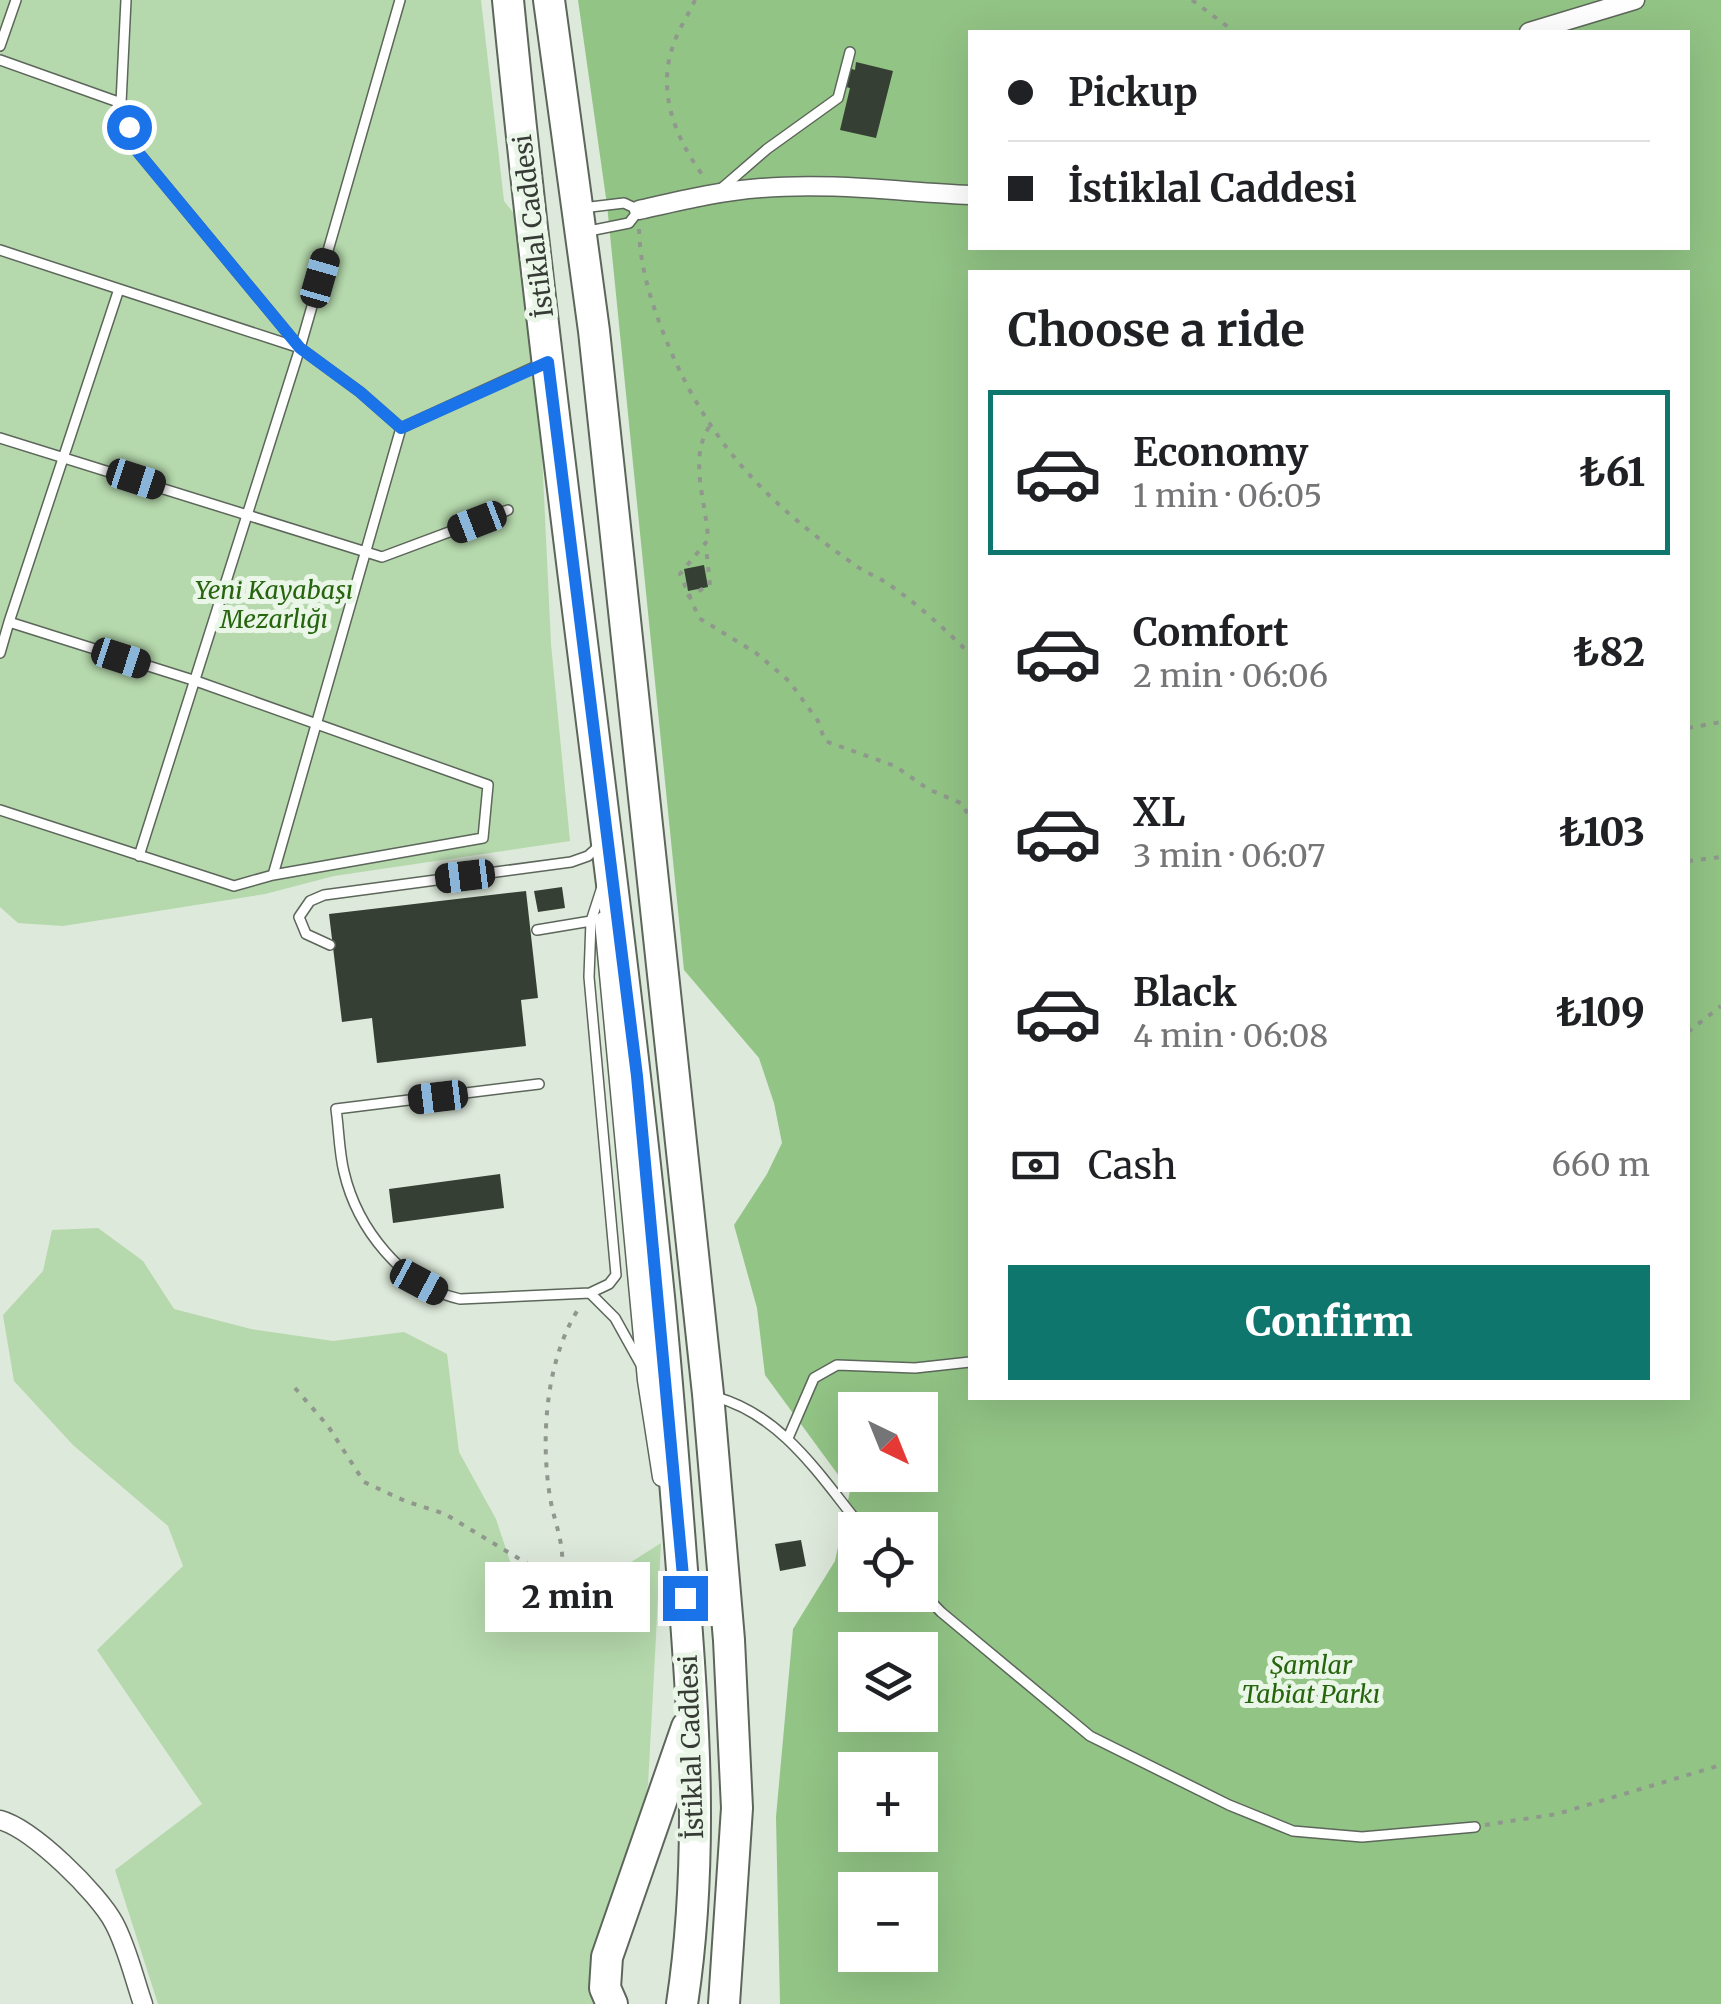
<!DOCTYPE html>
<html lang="en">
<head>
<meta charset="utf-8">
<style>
	body { margin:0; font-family:Merriweather,serif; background:#f2f2f2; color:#202124; height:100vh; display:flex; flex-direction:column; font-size:38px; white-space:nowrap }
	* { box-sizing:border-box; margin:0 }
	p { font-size:32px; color:#757577 }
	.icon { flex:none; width:55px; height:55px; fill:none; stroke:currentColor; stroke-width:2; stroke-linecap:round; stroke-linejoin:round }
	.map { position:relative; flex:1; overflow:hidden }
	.side { position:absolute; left:968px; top:270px; width:722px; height:1130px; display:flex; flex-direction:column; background:#fff; border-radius:0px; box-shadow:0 10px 40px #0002 }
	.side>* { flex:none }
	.guide { position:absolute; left:968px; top:30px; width:722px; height:220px; border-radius:0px; box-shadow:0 10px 40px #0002; display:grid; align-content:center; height:220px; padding:0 40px; background:#fff }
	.needle { width:65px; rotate:137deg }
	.tools { position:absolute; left:838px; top:1392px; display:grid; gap:20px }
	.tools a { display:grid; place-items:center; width:100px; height:100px; border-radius:0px; background:#fff; box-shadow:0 10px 40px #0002; font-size:50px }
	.end { position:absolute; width:45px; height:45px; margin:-22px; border:12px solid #1a73e8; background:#fff; box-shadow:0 0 0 5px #fff }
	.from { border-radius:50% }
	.bubble { position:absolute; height:70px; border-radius:0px; background:#fff; box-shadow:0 10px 40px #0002; font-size:32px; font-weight:800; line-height:70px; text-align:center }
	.car { position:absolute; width:30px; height:60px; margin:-30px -15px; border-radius:12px; box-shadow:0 0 8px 2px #0007; background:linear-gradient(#222 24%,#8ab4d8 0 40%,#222 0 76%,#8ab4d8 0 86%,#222 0) }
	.guide b { display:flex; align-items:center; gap:35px; height:95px; font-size:38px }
	.guide b+b { border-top:2px solid #e0e0e0 }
	.guide i { width:25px; height:25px; background:#202124 }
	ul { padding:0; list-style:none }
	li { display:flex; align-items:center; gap:30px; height:165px; margin:0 20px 15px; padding:0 20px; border:5px solid transparent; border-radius:0px }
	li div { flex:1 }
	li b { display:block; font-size:38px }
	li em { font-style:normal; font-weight:800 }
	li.selected { border-color:#0f766e }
	li>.icon { width:90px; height:90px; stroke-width:1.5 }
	h2 { padding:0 40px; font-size:45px; line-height:120px }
	.pay { display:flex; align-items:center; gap:25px; height:110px; padding:0 40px; font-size:38px }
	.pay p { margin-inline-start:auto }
	.action { display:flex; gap:20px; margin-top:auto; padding:20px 40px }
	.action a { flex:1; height:115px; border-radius:0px; background:#0f766e; color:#fff; font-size:40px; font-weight:800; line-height:115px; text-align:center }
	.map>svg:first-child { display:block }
	.green { fill:#b5d8ac }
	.forest { fill:#92c485; fill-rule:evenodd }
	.building { fill:#363f33 }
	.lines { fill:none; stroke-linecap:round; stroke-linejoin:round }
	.lane-casing { stroke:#5c665a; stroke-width:12 }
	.street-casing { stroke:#5c665a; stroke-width:21 }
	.primary-casing { stroke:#5c665a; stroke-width:34 }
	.path { stroke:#90988e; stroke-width:4; stroke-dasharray:5 8; stroke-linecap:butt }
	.lane { stroke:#fff; stroke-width:9 }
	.street { stroke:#fff; stroke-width:18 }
	.primary { stroke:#fff; stroke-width:30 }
	.route { stroke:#1a73e8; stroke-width:12 }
	.labels { text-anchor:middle; stroke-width:10; stroke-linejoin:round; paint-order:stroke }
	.street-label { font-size:25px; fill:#373b36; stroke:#eaf6e7 }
	.park-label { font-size:25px; font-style:italic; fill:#26650e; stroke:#eaf6e7 }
</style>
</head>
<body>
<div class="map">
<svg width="1721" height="2004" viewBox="0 0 1721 2004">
	<rect width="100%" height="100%" fill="#dde9da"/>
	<path class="green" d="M0 0H481L504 201 515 215 542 454 551 644 570 841 334 876 265 894 63 926 18 923 0 907Z
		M98 1228 143 1261 174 1309 251 1329 333 1341 404 1332 447 1354 459 1452 496 1519 513 1570 558 1580 614 1573 661 1543 648 1785 595 2004H158L115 1870 202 1804 97 1650 183 1566 168 1526 73 1445 14 1381 3 1315 43 1271 52 1230Z"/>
	<path class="forest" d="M578 0H1721V2004H780L776 1817 793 1629 835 1561 850 1491 765 1375 757 1308 734 1225 767 1174 782 1143 774 1103 759 1058 684 970 607 205ZM970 32H1688V248H970ZM970 272H1688V1398H970ZM855 1410H920V1475H855ZM855 1530H920V1595H855ZM855 1650H920V1715H855ZM855 1770H920V1835H855ZM855 1890H920V1955H855Z"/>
	<path class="building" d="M856 62 893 71 876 138 840 130 850 88 846 87 849 68 855 70Z
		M704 565 708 587 688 591 684 569Z
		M562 887 565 908 538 912 534 891Z
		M526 891 538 998 521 1000 526 1046 377 1063 372 1018 342 1022 329 914Z
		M500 1174 504 1208 393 1223 389 1189Z
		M801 1540 806 1566 780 1571 775 1544Z"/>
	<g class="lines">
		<defs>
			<path id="lane" d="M126 0 121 103 137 151 300 348 360 392 401 428 541 364
				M0 46 16 0
				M0 60 121 103
				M722 188 767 149 838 98 850 52
				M582 208 624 203 639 210 629 223 584 232
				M0 250 119 289
				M300 348 400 0
				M0 438 382 557 508 510
				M0 653 9 622
				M0 810 234 886 273 875 483 838 488 785 196 681 9 622 119 289 300 348 139 856
				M273 875 401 428
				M537 930 591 921
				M330 945 306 934 299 917 310 901 324 895 571 862 588 856 599 846
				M539 1084 336 1109C339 1130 339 1152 344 1172 357 1228 402 1286 460 1299L590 1293 609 1284 616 1275 589 977 591 921 602 887
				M590 1293 615 1318 640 1363
				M716 1397C784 1416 821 1478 864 1530
				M788 1438 814 1378 837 1365 915 1368 970 1362
				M920 1590 941 1612 1090 1736 1229 1805 1293 1831 1362 1837 1475 1827"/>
			<path id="street" d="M1529 32 1635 0
				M639 210C679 201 719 191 761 188 831 182 900 192 970 195
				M604 921 647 1380 662 1477
				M0 1820C33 1829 98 1893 114 1923 127 1947 134 1978 143 2004"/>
			<path id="primary" d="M508 0C550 433 615 864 659 1297 668 1388 675 1479 682 1570 694 1714 704 1860 682 2004
				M549 0 594 331 708 1394 729 1640 737 1808 724 2004
				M612 2004 605 1988 607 1957 687 1727"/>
		</defs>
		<use href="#lane" class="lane-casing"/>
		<use href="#street" class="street-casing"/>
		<use href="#primary" class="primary-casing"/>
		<path class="path" d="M695 0C689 14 679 28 674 43 656 91 675 138 704 177
			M1192 0 1235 32
			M639 229C640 273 655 314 672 354 714 449 771 506 855 565 863 571 873 575 882 580 912 599 944 628 970 654
			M709 427C688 460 707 504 708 540L680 574 699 618 756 653 789 681 818 721 825 741 895 766 928 789 963 804 970 820
			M687 597 710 585 706 547
			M1688 728 1721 722
			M1688 861 1721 857
			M1688 1032 1721 1006
			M295 1388 328 1426 364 1482 405 1501 445 1514 541 1572 553 1575 562 1567C564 1541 554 1522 550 1497 540 1437 546 1356 581 1305
			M1485 1825 1557 1814 1721 1765"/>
		<use href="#lane" class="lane"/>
		<use href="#street" class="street"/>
		<use href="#primary" class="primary"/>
	</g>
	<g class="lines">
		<path class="route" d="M129 127 137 151 300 348 360 392 401 428 548 362 637 1076 685 1598"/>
	</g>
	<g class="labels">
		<g class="street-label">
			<text transform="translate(533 226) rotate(-97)" y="9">İstiklal Caddesi</text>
			<text transform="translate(691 1747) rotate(-92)" y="9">İstiklal Caddesi</text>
		</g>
		<g class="park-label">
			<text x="274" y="599">Yeni Kayabaşı<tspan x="274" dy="29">Mezarlığı</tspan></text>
			<text x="1311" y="1674">Şamlar<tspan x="1311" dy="29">Tabiat Parkı</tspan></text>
		</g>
	</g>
</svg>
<div class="tools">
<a><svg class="needle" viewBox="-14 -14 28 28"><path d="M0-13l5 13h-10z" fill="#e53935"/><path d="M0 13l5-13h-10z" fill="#757577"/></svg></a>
<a><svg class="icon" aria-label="locate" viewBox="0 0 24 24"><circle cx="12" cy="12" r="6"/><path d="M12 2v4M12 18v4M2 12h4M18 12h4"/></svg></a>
<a><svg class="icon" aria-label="layers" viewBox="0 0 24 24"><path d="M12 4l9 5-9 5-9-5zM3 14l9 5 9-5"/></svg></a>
<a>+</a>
<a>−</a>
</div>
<i class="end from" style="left:129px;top:127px"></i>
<i class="end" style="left:685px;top:1598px"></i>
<div class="bubble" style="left:485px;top:1562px;width:165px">2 min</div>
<i class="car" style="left:320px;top:278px;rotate:16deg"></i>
<i class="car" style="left:136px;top:479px;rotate:108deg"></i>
<i class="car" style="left:477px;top:522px;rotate:249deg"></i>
<i class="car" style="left:121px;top:658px;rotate:108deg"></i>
<i class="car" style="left:465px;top:876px;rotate:263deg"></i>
<i class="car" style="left:438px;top:1097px;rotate:263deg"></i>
<i class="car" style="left:419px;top:1282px;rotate:118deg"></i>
<div class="guide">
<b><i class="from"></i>Pickup</b>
<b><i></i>İstiklal Caddesi</b>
</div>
<section class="side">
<h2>Choose a ride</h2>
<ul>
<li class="selected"><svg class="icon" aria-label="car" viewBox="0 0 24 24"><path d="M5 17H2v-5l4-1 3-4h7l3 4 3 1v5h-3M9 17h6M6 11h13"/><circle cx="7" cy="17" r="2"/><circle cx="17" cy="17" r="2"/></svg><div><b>Economy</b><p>1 min · 06:05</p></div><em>₺61</em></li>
<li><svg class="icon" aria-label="car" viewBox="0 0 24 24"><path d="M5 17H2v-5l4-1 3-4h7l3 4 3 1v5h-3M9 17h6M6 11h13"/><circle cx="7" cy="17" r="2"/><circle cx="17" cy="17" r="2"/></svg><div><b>Comfort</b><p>2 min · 06:06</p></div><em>₺82</em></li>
<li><svg class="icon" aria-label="car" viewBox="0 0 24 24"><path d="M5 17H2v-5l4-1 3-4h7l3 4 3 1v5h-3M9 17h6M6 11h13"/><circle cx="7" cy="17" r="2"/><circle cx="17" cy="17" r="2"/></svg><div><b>XL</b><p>3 min · 06:07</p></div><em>₺103</em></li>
<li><svg class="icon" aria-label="car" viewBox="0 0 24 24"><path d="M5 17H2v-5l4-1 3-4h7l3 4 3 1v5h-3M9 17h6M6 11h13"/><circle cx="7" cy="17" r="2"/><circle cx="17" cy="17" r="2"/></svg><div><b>Black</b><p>4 min · 06:08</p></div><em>₺109</em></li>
</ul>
<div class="pay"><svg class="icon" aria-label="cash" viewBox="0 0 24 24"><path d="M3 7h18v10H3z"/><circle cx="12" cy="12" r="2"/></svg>Cash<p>660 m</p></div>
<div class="action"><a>Confirm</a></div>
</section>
</div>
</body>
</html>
